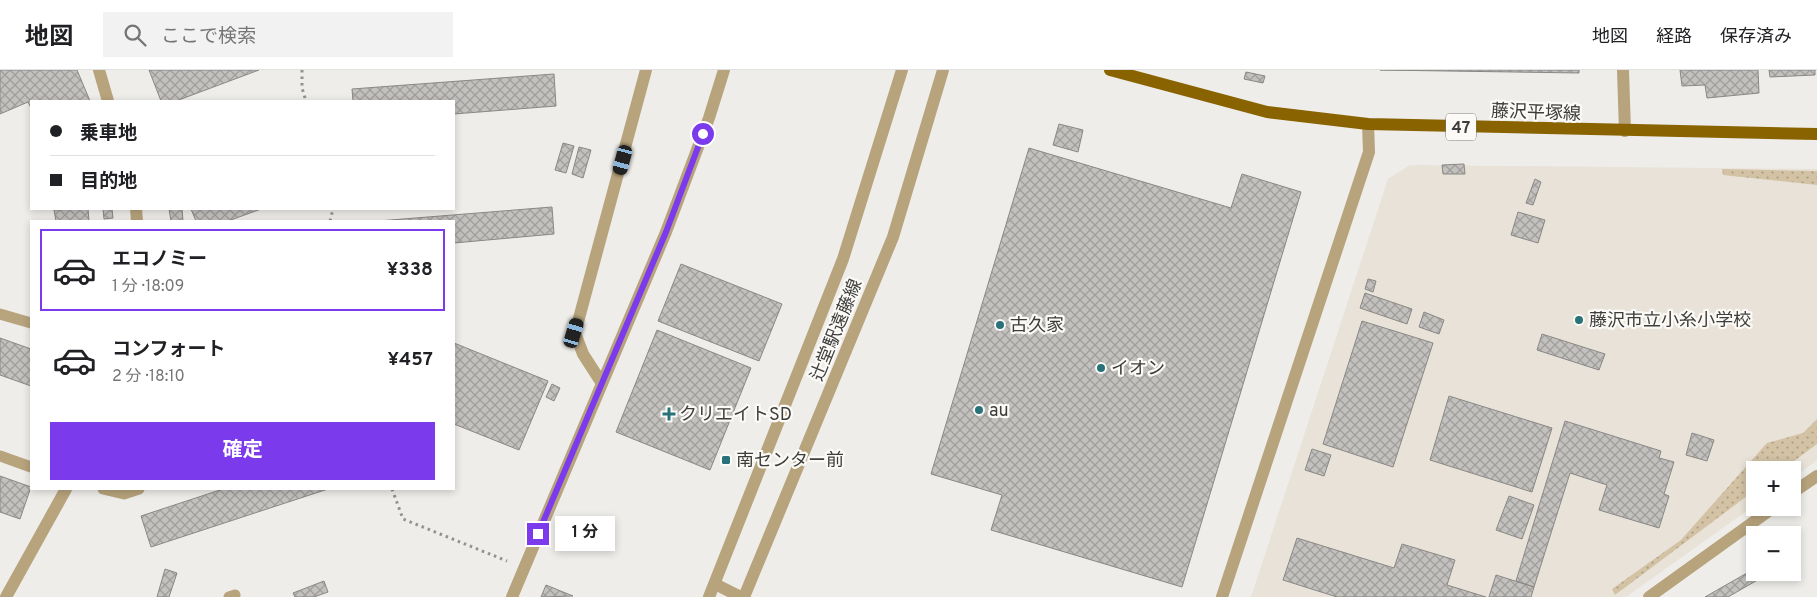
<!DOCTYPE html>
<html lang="ja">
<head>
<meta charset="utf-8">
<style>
	body { margin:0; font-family:Overpass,"Noto Sans JP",sans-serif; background:#f2f2f2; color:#202124; height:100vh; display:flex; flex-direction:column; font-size:19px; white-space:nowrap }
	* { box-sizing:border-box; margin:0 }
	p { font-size:16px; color:#757577 }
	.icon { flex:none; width:28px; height:28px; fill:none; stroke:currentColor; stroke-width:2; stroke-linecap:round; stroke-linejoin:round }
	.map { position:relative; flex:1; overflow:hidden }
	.drawer { position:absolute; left:30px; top:150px; width:425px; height:270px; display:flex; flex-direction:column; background:#fff; border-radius:0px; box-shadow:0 2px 8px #0003 }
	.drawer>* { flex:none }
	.top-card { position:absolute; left:30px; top:30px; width:425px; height:110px; border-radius:0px; box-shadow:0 2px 8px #0003; display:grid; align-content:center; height:110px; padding:0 20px; background:#fff }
	.buttons { position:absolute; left:1746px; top:391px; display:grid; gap:10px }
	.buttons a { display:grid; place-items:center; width:55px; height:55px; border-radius:0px; background:#fff; box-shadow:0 2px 8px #0003; font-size:25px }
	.end { position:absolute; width:22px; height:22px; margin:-11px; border:6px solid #7c3aed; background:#fff; box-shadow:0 0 0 2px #fff }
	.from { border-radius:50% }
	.bubble { position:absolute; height:35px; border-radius:0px; background:#fff; box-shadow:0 2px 8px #0003; font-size:16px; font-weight:700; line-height:35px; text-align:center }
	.car { position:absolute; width:15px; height:30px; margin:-15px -8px; border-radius:6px; box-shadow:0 0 4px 1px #0007; background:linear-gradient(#222 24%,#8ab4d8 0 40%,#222 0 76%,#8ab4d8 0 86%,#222 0) }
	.top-card b { display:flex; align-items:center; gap:18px; height:48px; font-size:19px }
	.top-card b+b { border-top:1px solid #e0e0e0 }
	.top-card i { width:12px; height:12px; background:#202124 }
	ul { padding:9px 0 0; list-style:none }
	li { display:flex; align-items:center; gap:15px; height:82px; margin:0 10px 8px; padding:0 10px; border:2px solid transparent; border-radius:0px }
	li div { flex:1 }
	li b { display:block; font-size:19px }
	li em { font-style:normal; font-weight:700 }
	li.current { border-color:#7c3aed }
	li>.icon { width:45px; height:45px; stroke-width:1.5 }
	.cta { display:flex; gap:10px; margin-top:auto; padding:10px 20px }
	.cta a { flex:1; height:58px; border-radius:0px; background:#7c3aed; color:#fff; font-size:20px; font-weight:700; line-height:58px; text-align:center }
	header { display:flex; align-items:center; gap:30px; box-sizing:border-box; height:70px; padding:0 25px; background:#fff; border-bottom:1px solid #e0e0e0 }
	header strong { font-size:24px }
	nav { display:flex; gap:28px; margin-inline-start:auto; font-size:18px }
	.search { width:350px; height:45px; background:#f2f2f2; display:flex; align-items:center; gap:12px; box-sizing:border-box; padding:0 18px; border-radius:0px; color:#757577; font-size:19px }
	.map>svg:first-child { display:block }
	.built { fill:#e8e2d8 }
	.grass { fill:url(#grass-dots) }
	.building { fill:url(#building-cross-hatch); stroke:#8a8885 }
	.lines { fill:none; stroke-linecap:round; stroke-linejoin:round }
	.path { stroke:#92918e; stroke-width:3; stroke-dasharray:2.5 4; stroke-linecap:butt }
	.service { stroke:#b7a37c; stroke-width:11 }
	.minor { stroke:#b7a37c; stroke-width:12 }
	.tertiary { stroke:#b7a37c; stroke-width:12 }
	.primary { stroke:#896300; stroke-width:12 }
	.route { stroke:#7c3aed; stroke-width:6 }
	.poi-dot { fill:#29727a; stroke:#fcfaf7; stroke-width:2 }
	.labels { text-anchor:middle; stroke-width:4.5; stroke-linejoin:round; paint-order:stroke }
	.shield { fill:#fcfaf7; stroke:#767673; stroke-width:1 }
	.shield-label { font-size:16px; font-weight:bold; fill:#3d3d3b }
	.street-label { font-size:18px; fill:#3d3d3b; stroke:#fcfaf7 }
	.poi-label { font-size:18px; fill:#3d3d3b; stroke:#fcfaf7; text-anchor:start }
</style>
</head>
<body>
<header>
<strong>地図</strong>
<div class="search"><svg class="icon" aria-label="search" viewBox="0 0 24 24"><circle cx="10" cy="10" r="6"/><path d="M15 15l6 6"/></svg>ここで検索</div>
<nav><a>地図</a><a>経路</a><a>保存済み</a></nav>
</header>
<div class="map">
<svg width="1817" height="527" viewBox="0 0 1817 527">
	<defs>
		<pattern id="grass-dots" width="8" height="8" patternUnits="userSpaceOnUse" patternTransform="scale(1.25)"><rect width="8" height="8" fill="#d3c2a4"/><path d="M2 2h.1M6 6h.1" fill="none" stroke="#ac9f87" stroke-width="1.8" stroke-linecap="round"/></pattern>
		<pattern id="building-cross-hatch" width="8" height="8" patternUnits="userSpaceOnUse" patternTransform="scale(1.25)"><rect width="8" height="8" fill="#c3c1be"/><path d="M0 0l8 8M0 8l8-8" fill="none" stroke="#a09e9c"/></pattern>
	</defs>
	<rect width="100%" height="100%" fill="#eeede9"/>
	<path class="built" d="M1410 95 1817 99V390L1793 408 1792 400H1755V435L1626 527H1251L1388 109Z"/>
	<path class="grass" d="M1722 99 1817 101V115L1723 105Z
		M1817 349V374L1782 400H1755V420L1615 525 1612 519 1681 470 1767 373 1803 363Z"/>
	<path class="building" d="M0 0H77L90 31H31V38L28 32 0 44Z
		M149 0H259L176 31H161Z
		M1380 0H1579V3Z
		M1680 0H1758L1759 23 1707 28 1705 15 1682 16Z
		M1769 0H1815V5L1770 7Z
		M1246 2 1265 6 1263 13 1244 9Z
		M554 4 556 36 454 44V31H353L352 19Z
		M1059 54 1083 60 1078 82 1053 75Z
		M563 73 574 76 566 103 555 100Z
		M579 77 591 80 583 108 572 104Z
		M1029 78 1231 138 1242 104 1301 122 1182 517 991 460 1002 425 931 404Z
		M1464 94 1465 104H1443L1442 95Z
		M1535 109 1541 112 1533 135 1526 133Z
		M552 137 554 164 454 173V151H378Z
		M88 139 89 151H56L54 140Z
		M103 139H112L113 148 104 149Z
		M169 139H182L183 151H171Z
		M191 139H261L228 151H196Z
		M1518 142 1545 150 1538 173 1511 165Z
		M681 194 782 234 759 291 658 251Z
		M1368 209 1376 211 1373 222 1365 219Z
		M1365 223 1412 239 1407 254 1360 238Z
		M1424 242 1444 250 1439 264 1419 257Z
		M1362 251 1433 273 1393 397 1323 374Z
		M657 260 751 298 710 400 616 362Z
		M1542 264 1605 284 1599 300 1537 280Z
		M0 268 31 279V316L0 305Z
		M454 273 548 311 519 380 454 354Z
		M552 314 560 318 554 331 546 327Z
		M1449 326 1552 358 1532 422 1430 390Z
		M1565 351 1661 381 1659 388 1674 392 1664 424 1669 426 1659 458 1599 440 1607 415 1570 403 1534 517 1516 511Z
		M1692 363 1714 370 1707 391 1686 385Z
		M1312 379 1331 385 1324 406 1305 400Z
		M0 406 31 417 20 449 0 442Z
		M223 419H328L151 477 141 446Z
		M1509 426 1534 435 1522 469 1496 460Z
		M1297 468 1394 498 1402 474 1455 490 1447 515 1486 527H1337L1283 510Z
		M165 499 177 503 169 527H157Z
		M1754 499 1761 508 1728 527H1705Z
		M1496 505 1534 517 1531 527H1489Z
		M324 511 328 522 314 527H295L293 523Z
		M546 515 573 526 541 527Z"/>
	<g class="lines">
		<path class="path" d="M302 0V18L306 31
			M330 151 333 139
			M392 419 403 449 507 491"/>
		<path class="service" d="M0 244 31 253
			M0 386 31 397
			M103 419 124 424 139 419
			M229 527 235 525"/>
		<path class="minor" d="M601 312 583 284 575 263 646 0
			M715 514 741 527
			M1222 527 1369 82 1368 54"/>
		<path class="tertiary" d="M99 0 108 31
			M1623 0 1625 61
			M136 139 137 151
			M1792 423 1817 406
			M6 527 66 419
			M512 527 666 162 709 48 724 0
			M709 527 843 189 902 0
			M744 527 893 167 943 0
			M1649 527 1773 438"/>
		<path class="primary" d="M1110 0 1267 42 1368 54 1817 64"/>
	</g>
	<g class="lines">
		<path class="route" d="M538 464 666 162 703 64"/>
	</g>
	<g class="poi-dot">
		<circle cx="1579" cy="250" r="5"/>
		<circle cx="1000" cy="255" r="5"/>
		<circle cx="1101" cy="298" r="5"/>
		<circle cx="979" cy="340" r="5"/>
		<path d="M666.5 336.5h5v5h5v5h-5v5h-5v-5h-5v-5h5z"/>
		<rect x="721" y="385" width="10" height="10" rx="2.5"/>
	</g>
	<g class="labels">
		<rect class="shield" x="1446" y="43.5" width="30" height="27" rx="4"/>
		<g class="shield-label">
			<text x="1461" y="63">47</text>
		</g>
		<g class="street-label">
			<text transform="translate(1536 42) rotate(2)" y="6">藤沢平塚線</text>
			<text transform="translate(836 260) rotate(-68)" y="6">辻堂駅遠藤線</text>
		</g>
		<g class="poi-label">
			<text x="1589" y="256">藤沢市立小糸小学校</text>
			<text x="1010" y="261">古久家</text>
			<text x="1111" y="304">イオン</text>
			<text x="989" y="346">au</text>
			<text x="679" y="350">クリエイトSD</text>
			<text x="736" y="396">南センター前</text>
		</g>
	</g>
</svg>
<div class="buttons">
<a>+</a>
<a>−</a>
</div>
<i class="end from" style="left:703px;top:64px"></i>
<i class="end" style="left:538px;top:464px"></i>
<div class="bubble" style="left:555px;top:446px;width:60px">1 分</div>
<i class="car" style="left:623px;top:90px;rotate:195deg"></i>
<i class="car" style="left:574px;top:263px;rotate:17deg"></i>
<div class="top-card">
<b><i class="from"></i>乗車地</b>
<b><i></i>目的地</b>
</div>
<section class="drawer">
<ul>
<li class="current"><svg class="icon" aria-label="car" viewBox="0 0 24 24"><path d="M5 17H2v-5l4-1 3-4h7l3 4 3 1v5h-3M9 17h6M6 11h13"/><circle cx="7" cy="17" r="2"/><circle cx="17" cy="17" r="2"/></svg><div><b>エコノミー</b><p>1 分 · 18:09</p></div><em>¥338</em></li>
<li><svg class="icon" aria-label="car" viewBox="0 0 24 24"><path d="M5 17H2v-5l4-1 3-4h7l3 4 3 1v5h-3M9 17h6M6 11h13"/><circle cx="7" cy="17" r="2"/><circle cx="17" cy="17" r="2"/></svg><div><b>コンフォート</b><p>2 分 · 18:10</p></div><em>¥457</em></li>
</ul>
<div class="cta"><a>確定</a></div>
</section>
</div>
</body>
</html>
